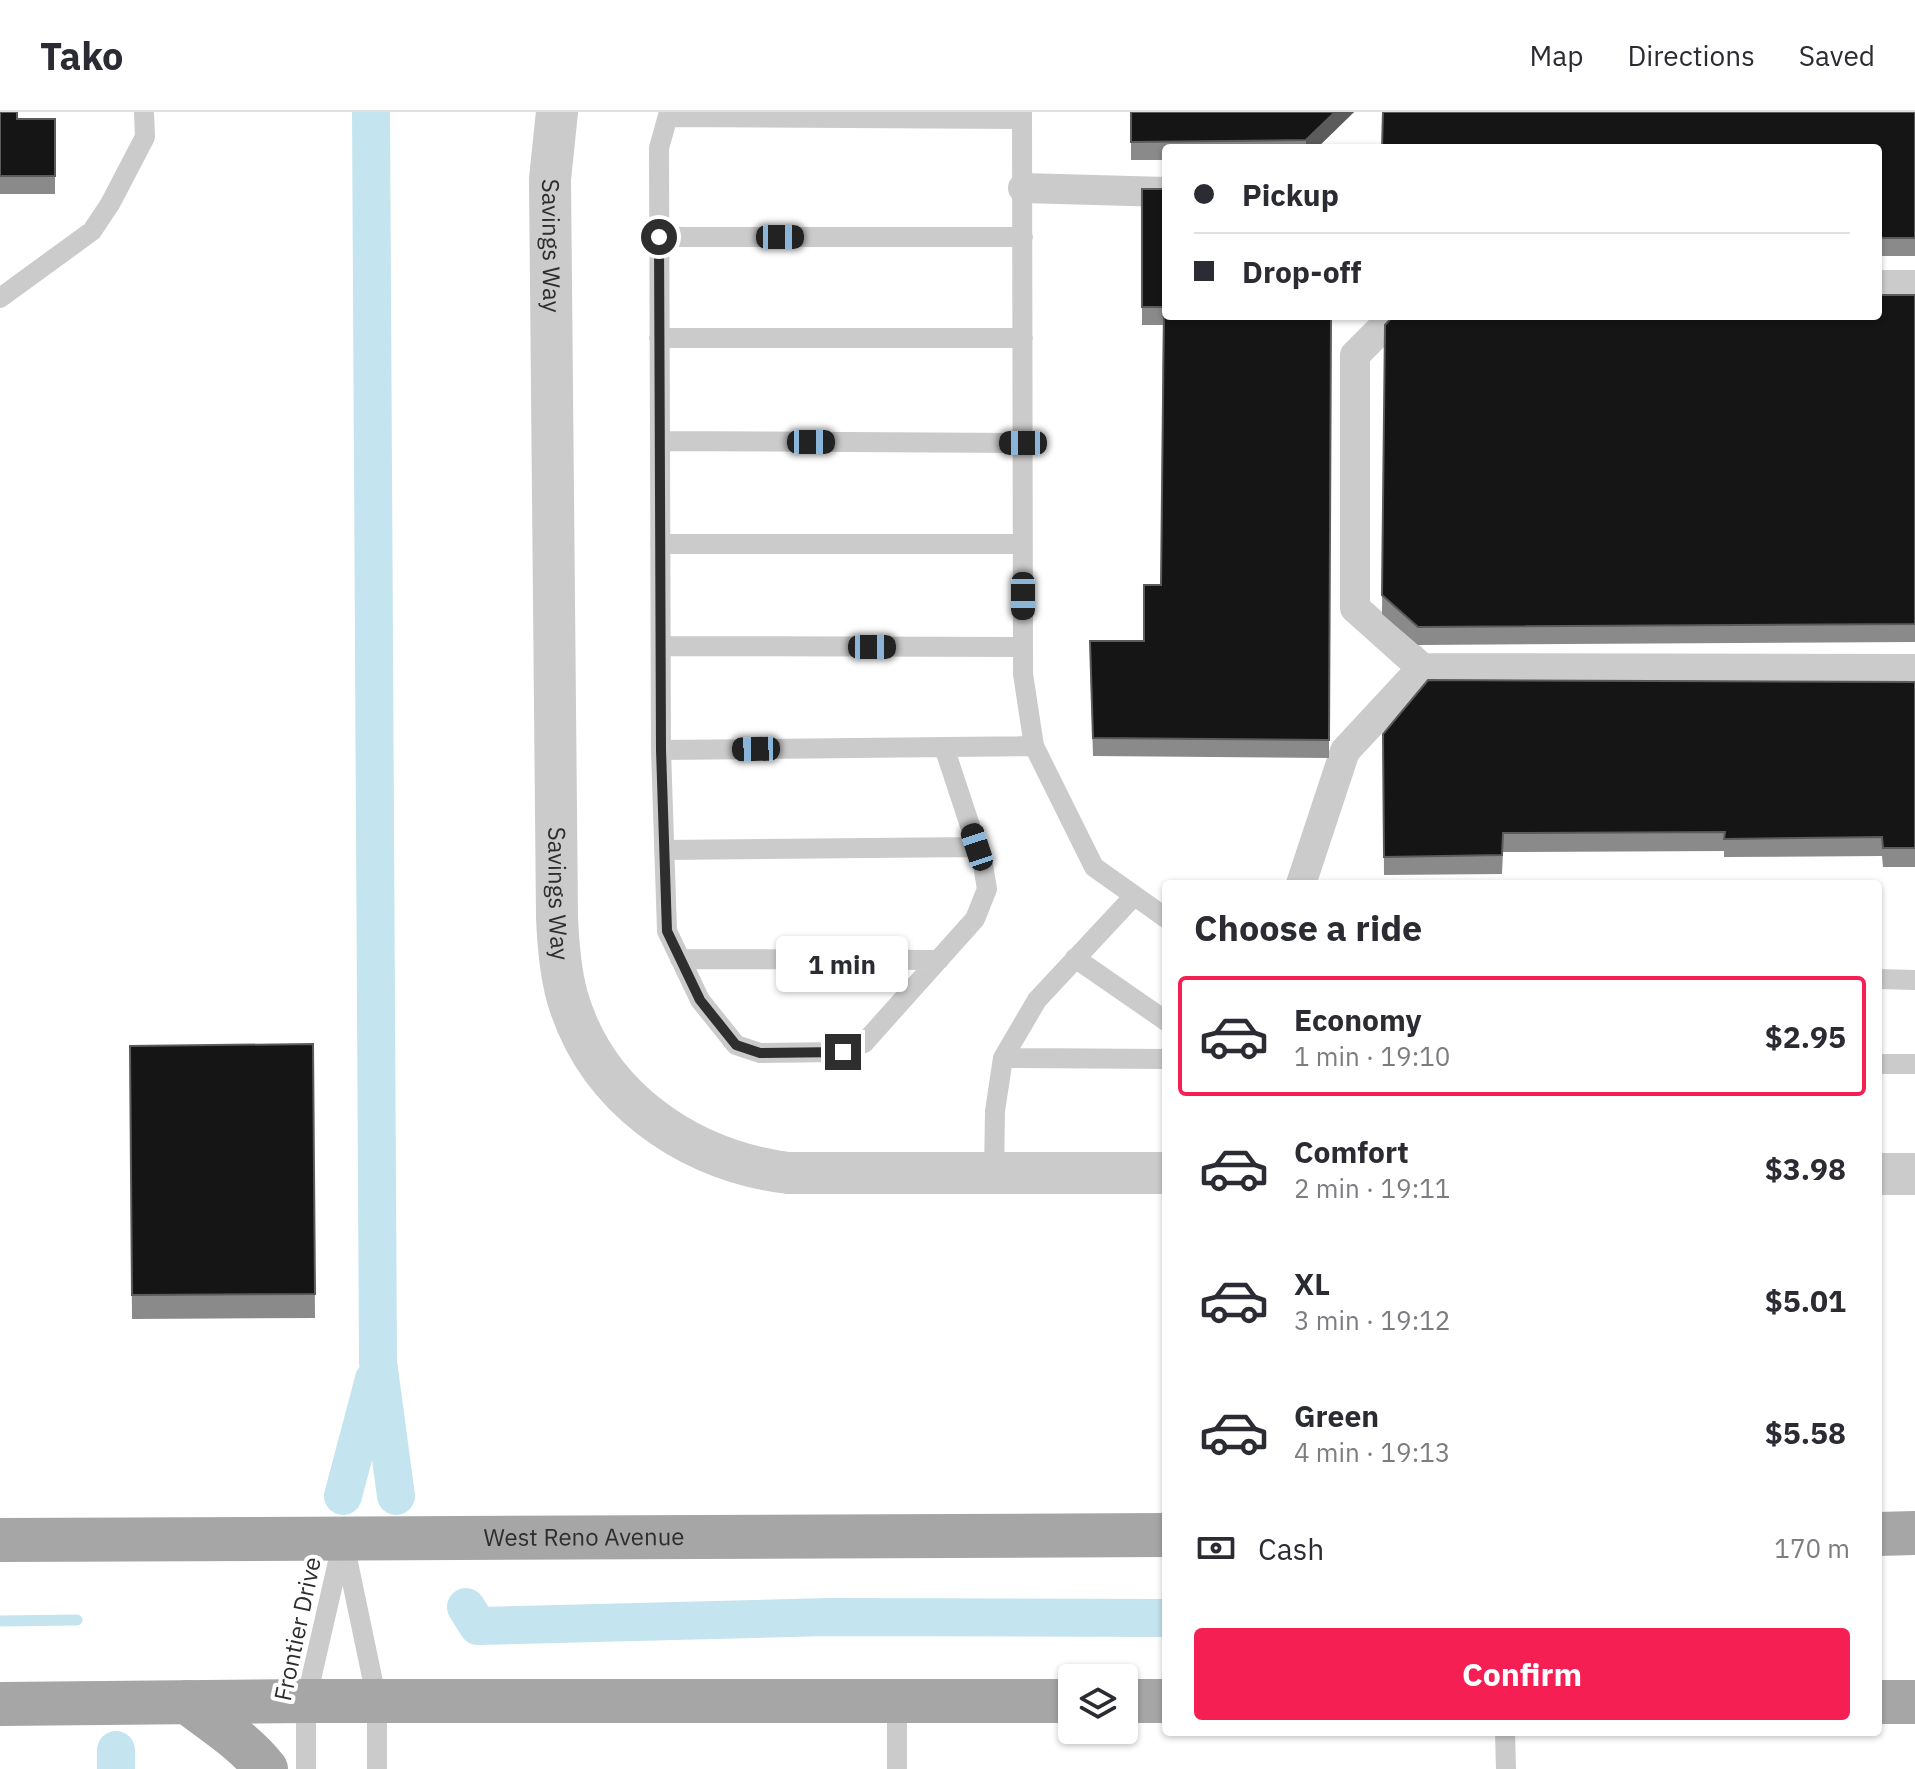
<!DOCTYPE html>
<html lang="en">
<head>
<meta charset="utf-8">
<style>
	body { margin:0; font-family:"IBM Plex Sans",sans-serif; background:#f7f7f7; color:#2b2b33; height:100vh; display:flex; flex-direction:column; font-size:30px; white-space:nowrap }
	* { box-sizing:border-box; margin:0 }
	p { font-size:26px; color:#7c7c81 }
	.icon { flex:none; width:44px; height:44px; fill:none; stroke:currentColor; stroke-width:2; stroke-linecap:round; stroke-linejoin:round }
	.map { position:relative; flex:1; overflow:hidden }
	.details { position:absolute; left:1162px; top:768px; width:720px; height:856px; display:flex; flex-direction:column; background:#fff; border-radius:8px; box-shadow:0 2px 6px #0004 }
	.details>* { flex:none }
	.guide { position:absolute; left:1162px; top:32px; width:720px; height:176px; border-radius:8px; box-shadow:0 2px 6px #0004; display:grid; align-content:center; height:176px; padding:0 32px; background:#fff }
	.fabs { position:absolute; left:1058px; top:1552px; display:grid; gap:16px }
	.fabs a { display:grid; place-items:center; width:80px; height:80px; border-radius:8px; background:#fff; box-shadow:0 2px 6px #0004; font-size:40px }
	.end { position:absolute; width:36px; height:36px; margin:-18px; border:10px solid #2e2e2e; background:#fff; box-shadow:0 0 0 4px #fff }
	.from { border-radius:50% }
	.bubble { position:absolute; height:56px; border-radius:8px; background:#fff; box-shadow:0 2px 6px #0004; font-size:26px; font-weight:700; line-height:56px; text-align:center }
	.car { position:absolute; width:24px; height:48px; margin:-24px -12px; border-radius:10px; box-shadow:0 0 6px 2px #0007; background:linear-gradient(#222 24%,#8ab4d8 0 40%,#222 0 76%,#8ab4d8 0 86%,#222 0) }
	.guide b { display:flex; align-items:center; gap:28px; height:76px; font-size:30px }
	.guide b+b { border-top:2px solid #e1e1e2 }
	.guide i { width:20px; height:20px; background:#2b2b33 }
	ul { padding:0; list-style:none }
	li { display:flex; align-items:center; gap:24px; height:120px; margin:0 16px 12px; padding:0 16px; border:4px solid transparent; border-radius:8px }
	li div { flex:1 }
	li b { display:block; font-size:30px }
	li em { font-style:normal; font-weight:700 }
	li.on { border-color:#f61f53 }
	li>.icon { width:72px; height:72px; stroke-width:1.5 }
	h2 { padding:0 32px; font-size:36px; line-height:96px }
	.pay { display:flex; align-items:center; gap:20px; height:88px; padding:0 32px; font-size:30px }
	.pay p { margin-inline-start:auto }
	.action { display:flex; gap:16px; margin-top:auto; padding:16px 32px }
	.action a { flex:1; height:92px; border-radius:8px; background:#f61f53; color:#fff; font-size:32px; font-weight:700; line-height:92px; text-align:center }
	header { display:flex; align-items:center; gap:48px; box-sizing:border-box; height:112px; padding:0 40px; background:#fff; border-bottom:2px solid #e1e1e2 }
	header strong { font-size:38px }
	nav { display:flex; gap:44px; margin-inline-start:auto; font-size:28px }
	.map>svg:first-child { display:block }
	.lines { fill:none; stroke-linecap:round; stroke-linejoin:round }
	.stream { stroke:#c4e5ef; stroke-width:11 }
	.canal { stroke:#c4e5ef; stroke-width:38 }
	.service { stroke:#cbcbcb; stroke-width:20 }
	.pedestrian { stroke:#cbcbcb; stroke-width:30 }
	.minor { stroke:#cbcbcb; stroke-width:42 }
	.primary { stroke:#a6a6a6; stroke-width:44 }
	.wall { fill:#8a8a8a }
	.shaded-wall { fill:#5b5b5b }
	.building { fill:#151515; stroke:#5b5b5b; stroke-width:2 }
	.route { stroke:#2e2e2e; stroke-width:10 }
	.labels { text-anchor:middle; stroke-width:8; stroke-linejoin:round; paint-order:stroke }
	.street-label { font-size:24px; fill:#2e2e2e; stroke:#fff }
</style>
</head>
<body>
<header>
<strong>Tako</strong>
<nav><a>Map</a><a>Directions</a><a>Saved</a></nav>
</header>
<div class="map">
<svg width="1915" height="1657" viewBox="0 0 1915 1657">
	<rect width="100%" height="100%" fill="#fff"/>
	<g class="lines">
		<path class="stream" d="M0 1509 77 1508"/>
		<path class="canal" d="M371 0 378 1250 396 1384
			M343 1384 374 1267
			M466 1495 478 1514 829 1505 1166 1506
			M116 1638V1657"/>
		<path class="service" d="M669 0 659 36 661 638 667 819 700 888 736 933 760 941 843 940 864 931 975 807 987 777 983 753 944 635
			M1022 0 1023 562 1034 634 1094 755 1166 806
			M668 5 1022 7
			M659 125H1023
			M0 186 92 119 110 92 145 25 144 0
			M659 226H1023
			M660 329 1023 331
			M660 432H1023
			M661 534 1023 535
			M661 638 1034 634
			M664 738 977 735
			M1075 846 1166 909
			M680 847 939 848
			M1878 867 1915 868
			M1003 946 1166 947
			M1878 952H1915
			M994 1061 995 999 1003 946 1037 888 1134 784
			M345 1436 377 1589V1657
			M897 1589V1657
			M1505 1620 1506 1657
			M306 1657V1589L343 1428"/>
		<path class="pedestrian" d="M1023 76 1166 80
			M1878 173H1915
			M1422 556 1915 557
			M1301 772 1345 639 1422 556 1355 496V243L1394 204"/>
		<g class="minor">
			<path id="s1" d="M557 0 550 67 557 805C558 831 560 858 567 884 596 985 687 1048 788 1061H1166"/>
			<path d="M1878 1062H1915"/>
		</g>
		<g class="primary">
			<path d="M1878 1422 1915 1421"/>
			<path id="s2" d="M0 1428 1166 1423"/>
			<path d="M1124 1589H1166"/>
			<path d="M187 1590C214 1611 245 1630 266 1657"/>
			<path d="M1878 1590H1915"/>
			<path d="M0 1592 306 1589H1072"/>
		</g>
	</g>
	<path class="wall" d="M0 0 17 7H55V82H0Z
		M1131 0H1354L1317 36H1166V48H1131Z
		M1915 0V144H1878V36Z
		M1142 77 1331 204 1329 646 1093 644 1090 547 1144 529 1161 473 1163 213H1142Z
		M1915 183V530L1418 533 1382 502 1385 213Z
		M1915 570V755H1883L1882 744 1724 745V739L1503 740 1502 762 1384 763 1383 622Z
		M313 932 315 1206 132 1207 130 934Z"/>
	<path class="shaded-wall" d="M1335 0H1354L1317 36H1306V28Z"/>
	<path class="building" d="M0 0H17V7H55V64H0Z
		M1131 0H1335L1306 28 1131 30Z
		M1383 0H1915V126H1878V36H1382Z
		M1142 77H1166V204H1331L1329 628 1093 626 1090 529H1144V473H1161L1164 195H1142Z
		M1878 183H1915V512L1418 515 1382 483 1385 213 1393 204H1878Z
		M1428 568 1915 570V736H1883L1882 725 1724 727 1725 720 1503 721 1502 743 1384 745 1383 622Z
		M313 932 315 1182 132 1183 130 934Z"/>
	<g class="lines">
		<path class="route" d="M659 125 661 638 667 819 700 888 736 933 760 941 843 940"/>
	</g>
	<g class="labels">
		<g class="street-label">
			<text dy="8" stroke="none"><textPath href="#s1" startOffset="134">Savings Way</textPath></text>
			<text dy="8" stroke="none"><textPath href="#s1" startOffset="782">Savings Way</textPath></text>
			<text dy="8" stroke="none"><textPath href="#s2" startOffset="584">West Reno Avenue</textPath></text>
			<text transform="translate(298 1517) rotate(-78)" y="8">Frontier Drive</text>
		</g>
	</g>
</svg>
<div class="fabs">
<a><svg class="icon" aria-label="layers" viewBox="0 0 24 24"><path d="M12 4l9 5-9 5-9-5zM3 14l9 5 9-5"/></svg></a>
</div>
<i class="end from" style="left:659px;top:125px"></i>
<i class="end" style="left:843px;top:940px"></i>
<div class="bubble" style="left:776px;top:824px;width:132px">1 min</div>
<i class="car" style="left:780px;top:125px;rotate:90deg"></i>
<i class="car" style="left:811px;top:330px;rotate:90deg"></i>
<i class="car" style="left:1023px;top:331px;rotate:270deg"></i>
<i class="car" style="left:1023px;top:484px;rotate:180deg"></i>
<i class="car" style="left:872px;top:535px;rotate:90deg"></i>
<i class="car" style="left:756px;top:637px;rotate:269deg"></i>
<i class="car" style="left:977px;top:735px;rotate:342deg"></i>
<div class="guide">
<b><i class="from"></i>Pickup</b>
<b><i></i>Drop-off</b>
</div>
<section class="details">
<h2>Choose a ride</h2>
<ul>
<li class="on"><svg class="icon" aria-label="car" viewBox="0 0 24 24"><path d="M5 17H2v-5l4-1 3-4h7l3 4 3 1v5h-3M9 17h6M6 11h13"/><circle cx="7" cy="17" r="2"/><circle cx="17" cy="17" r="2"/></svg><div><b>Economy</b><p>1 min · 19:10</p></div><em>$2.95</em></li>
<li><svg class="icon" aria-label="car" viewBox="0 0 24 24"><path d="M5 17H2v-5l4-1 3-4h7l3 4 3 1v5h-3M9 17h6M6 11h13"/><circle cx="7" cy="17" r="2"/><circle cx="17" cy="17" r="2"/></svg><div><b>Comfort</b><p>2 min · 19:11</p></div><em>$3.98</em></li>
<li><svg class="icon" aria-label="car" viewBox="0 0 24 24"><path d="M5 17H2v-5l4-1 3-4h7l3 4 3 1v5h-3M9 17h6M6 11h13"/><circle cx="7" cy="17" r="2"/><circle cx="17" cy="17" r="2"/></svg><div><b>XL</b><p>3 min · 19:12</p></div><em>$5.01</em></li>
<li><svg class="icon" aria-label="car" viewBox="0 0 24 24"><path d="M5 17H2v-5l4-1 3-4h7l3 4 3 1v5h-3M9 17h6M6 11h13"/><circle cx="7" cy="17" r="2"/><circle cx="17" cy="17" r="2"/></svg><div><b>Green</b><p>4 min · 19:13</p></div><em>$5.58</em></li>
</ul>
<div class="pay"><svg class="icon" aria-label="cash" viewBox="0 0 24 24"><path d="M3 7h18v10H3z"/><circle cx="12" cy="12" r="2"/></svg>Cash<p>170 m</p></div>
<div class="action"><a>Confirm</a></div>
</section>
</div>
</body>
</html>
